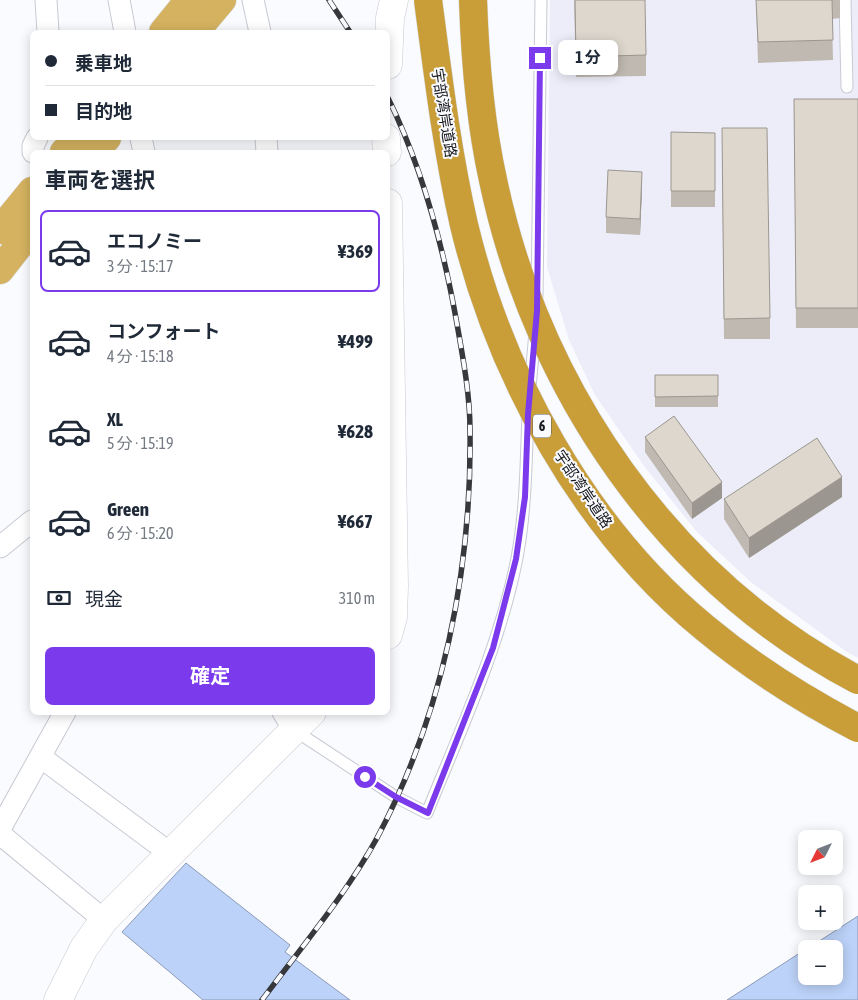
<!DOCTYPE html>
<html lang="ja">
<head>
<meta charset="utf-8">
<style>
	body { margin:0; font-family:"Asap Condensed","Noto Sans JP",sans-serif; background:#f2f2f3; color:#1f2937; height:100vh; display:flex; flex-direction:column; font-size:19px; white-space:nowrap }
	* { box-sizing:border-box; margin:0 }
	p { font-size:16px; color:#747a83 }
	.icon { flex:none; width:28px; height:28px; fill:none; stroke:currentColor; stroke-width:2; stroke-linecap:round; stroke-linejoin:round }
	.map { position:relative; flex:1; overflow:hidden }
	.sheet { position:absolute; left:30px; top:150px; width:360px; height:565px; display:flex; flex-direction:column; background:#fff; border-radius:8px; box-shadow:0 2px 12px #0003 }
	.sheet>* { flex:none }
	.hud { position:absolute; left:30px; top:30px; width:360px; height:110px; border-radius:8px; box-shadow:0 2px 12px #0003; display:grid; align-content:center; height:110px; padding:0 15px; background:#fff }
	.needle { width:32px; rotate:228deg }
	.buttons { position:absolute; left:798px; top:830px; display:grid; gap:10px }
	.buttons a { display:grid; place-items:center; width:45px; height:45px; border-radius:8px; background:#fff; box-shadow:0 2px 12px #0003; font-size:25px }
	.end { position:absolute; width:22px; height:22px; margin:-11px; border:6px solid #7c3aed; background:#fff; box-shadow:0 0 0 2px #fff }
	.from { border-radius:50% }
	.bubble { position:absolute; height:35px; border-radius:8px; background:#fff; box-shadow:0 2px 12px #0003; font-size:16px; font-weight:700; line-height:35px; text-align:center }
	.hud b { display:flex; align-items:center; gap:18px; height:48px; font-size:19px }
	.hud b+b { border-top:1px solid #e0e1e3 }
	.hud i { width:12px; height:12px; background:#1f2937 }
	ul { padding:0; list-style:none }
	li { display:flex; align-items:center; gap:15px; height:82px; margin:0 10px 8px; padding:0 5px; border:2px solid transparent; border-radius:8px }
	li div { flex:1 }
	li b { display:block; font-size:19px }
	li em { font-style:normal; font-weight:700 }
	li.active { border-color:#7c3aed }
	li>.icon { width:45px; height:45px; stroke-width:1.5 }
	h2 { padding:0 15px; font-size:22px; line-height:60px }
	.pay { display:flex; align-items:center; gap:12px; height:55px; padding:0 15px; font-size:19px }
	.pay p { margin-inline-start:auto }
	.action { display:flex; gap:10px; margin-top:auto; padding:10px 15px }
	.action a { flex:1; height:58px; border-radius:8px; background:#7c3aed; color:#fff; font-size:20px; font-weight:700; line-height:58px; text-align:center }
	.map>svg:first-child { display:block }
	.built { fill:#ecedf8 }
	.water { fill:#bcd2f8; stroke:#8b9ab6 }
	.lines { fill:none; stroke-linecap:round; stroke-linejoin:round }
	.service-casing { stroke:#c8c9d3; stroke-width:13 }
	.minor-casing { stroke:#c8c9d3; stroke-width:23 }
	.tertiary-casing { stroke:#c8c9d3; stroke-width:29 }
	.trunk-casing { stroke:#d6d6d6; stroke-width:29 }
	.service { stroke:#fff; stroke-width:11 }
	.minor { stroke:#fff; stroke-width:21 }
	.tertiary { stroke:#fff; stroke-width:28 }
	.trunk { stroke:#d4b260; stroke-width:28 }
	.rail-casing { stroke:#37383c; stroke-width:5.5 }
	.rail { stroke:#fafbff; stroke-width:4; stroke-dasharray:11; stroke-linecap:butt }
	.motorway-bridge-casing { stroke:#d6d6d6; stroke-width:29; stroke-linecap:butt }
	.motorway-bridge { stroke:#c99e39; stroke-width:28 }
	.wall { fill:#bfb9b1 }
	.shaded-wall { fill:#9b9690 }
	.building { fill:#ded7ce; stroke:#9b9690 }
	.route { stroke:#7c3aed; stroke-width:6 }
	.labels { text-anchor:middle; stroke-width:4; stroke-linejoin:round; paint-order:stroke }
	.shield { fill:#fafbff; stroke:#5c5d61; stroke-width:1 }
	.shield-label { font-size:14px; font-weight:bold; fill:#19191d }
	.street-label { font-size:15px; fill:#19191d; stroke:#fafbff }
</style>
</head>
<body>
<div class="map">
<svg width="858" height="1000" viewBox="0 0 858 1000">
	<rect width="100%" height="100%" fill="#fafbff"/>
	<path class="built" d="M550 0H858V658L847 652 752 583 697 532 644 466 595 395 569 340 547 267Z"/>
	<path class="water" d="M186 863 290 945 285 952 350 1000H203L122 932Z
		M858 916V1000H727L806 949V976H834V949H807Z"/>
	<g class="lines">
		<defs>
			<path id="service" d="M845 0 847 87
				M537 296 541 0
				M530 388 535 332
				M294 730 396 797 427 813C460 731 500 646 517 558 526 510 526 462 528 414"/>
			<path id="minor" d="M46 0 48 32
				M119 0 125 32
				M253 0 260 32
				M141 138 144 152
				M266 138 267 152
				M33 152V146L37 138
				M0 547 32 521
				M283 712 294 730
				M42 758 171 854
				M0 829 65 712
				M0 834 104 920"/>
			<path id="tertiary" d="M388 65 390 18 394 0
				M386 138 387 152
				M388 203 394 586 393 617 388 635
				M58 1000 84 948 104 920 312 712"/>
			<path id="trunk" d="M163 32 189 0
				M195 32 222 0
				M64 152 77 138
				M94 152 107 138
				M0 230 32 191
				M0 270 32 229"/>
		</defs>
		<use href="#service" class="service-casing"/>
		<use href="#minor" class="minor-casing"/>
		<use href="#tertiary" class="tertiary-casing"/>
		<use href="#trunk" class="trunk-casing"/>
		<use href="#service" class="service"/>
		<use href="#minor" class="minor"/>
		<use href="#tertiary" class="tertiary"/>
		<use href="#trunk" class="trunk"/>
		<defs>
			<path id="rail" d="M329 0 350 32
				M262 1000C300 949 347 893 377 838 443 714 472 570 470 430 470 395 463 358 457 324 443 245 423 169 388 98"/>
		</defs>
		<use href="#rail" class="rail-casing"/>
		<use href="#rail" class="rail"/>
		<defs>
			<path id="motorway-bridge" d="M428 0C438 75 447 151 464 225 500 375 584 529 705 628 752 667 804 700 858 728
				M473 0C475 60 480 121 493 180 537 389 667 580 858 680"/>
		</defs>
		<use href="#motorway-bridge" class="motorway-bridge-casing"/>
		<use href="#motorway-bridge" class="motorway-bridge"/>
	</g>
	<path class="wall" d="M574 0 646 55V76L576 77Z
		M756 0H840V18L832 19 833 60 758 63Z
		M794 99H858V328H796Z
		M671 132 715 133V207H671Z
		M722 148 770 318V339H724Z
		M642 188 640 235 606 233V217Z
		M655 375H718V407H655Z
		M645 437 722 498 692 519 645 452Z
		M842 497 749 558 724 519V499Z"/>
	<path class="shaded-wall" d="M642 172V188L640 235V219Z
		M842 477V497L749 558V538Z
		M722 482V498L692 519V503Z"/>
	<path class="building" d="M575 0H645L646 55 576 57Z
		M756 0H832L833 40 758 42Z
		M794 99H858V308H796Z
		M722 128H767L770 318 724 319Z
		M671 132 715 133V191H671Z
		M608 170 642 172 640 219 606 217Z
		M655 375H718V396L655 397Z
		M674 416 722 482 692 503 645 437Z
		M817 438 842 477 749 538 724 499Z"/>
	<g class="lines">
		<path class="route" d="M365 777 396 797 428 813 493 648 516 559 525 497 528 414 537 311 540 58"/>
	</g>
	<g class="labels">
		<rect class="shield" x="533" y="414.5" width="18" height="23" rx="4"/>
		<g class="shield-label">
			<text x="542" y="431">6</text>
		</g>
		<g class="street-label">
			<text transform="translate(444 113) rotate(81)" y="5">宇部湾岸道路</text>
			<text transform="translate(583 489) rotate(56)" y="5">宇部湾岸道路</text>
		</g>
	</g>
</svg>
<div class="buttons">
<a><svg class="needle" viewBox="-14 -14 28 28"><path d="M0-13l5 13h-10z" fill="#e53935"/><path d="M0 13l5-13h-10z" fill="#747a83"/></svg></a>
<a>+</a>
<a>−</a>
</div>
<i class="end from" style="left:365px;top:777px"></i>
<i class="end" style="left:540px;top:58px"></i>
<div class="bubble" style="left:558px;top:40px;width:60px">1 分</div>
<div class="hud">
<b><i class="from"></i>乗車地</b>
<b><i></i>目的地</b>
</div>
<section class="sheet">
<h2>車両を選択</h2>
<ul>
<li class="active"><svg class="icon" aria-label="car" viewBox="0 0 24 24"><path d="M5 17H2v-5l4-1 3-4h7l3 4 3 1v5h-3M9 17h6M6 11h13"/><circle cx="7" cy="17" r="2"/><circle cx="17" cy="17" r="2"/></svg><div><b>エコノミー</b><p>3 分 · 15:17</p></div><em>¥369</em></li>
<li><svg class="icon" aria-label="car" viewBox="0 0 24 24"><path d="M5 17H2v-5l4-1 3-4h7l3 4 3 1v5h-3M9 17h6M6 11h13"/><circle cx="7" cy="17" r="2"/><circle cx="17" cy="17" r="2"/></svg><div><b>コンフォート</b><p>4 分 · 15:18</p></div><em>¥499</em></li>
<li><svg class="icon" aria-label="car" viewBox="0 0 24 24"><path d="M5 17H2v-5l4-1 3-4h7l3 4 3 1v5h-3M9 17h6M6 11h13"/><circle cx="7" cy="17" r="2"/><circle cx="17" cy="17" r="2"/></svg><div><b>XL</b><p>5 分 · 15:19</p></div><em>¥628</em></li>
<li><svg class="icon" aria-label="car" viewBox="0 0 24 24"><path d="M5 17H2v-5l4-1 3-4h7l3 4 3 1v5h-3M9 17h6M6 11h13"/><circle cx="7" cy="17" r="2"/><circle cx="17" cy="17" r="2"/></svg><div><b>Green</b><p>6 分 · 15:20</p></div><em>¥667</em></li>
</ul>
<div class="pay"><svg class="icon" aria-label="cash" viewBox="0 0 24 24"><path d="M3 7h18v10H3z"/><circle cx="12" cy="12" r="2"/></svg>現金<p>310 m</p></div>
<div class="action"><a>確定</a></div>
</section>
</div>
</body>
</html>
